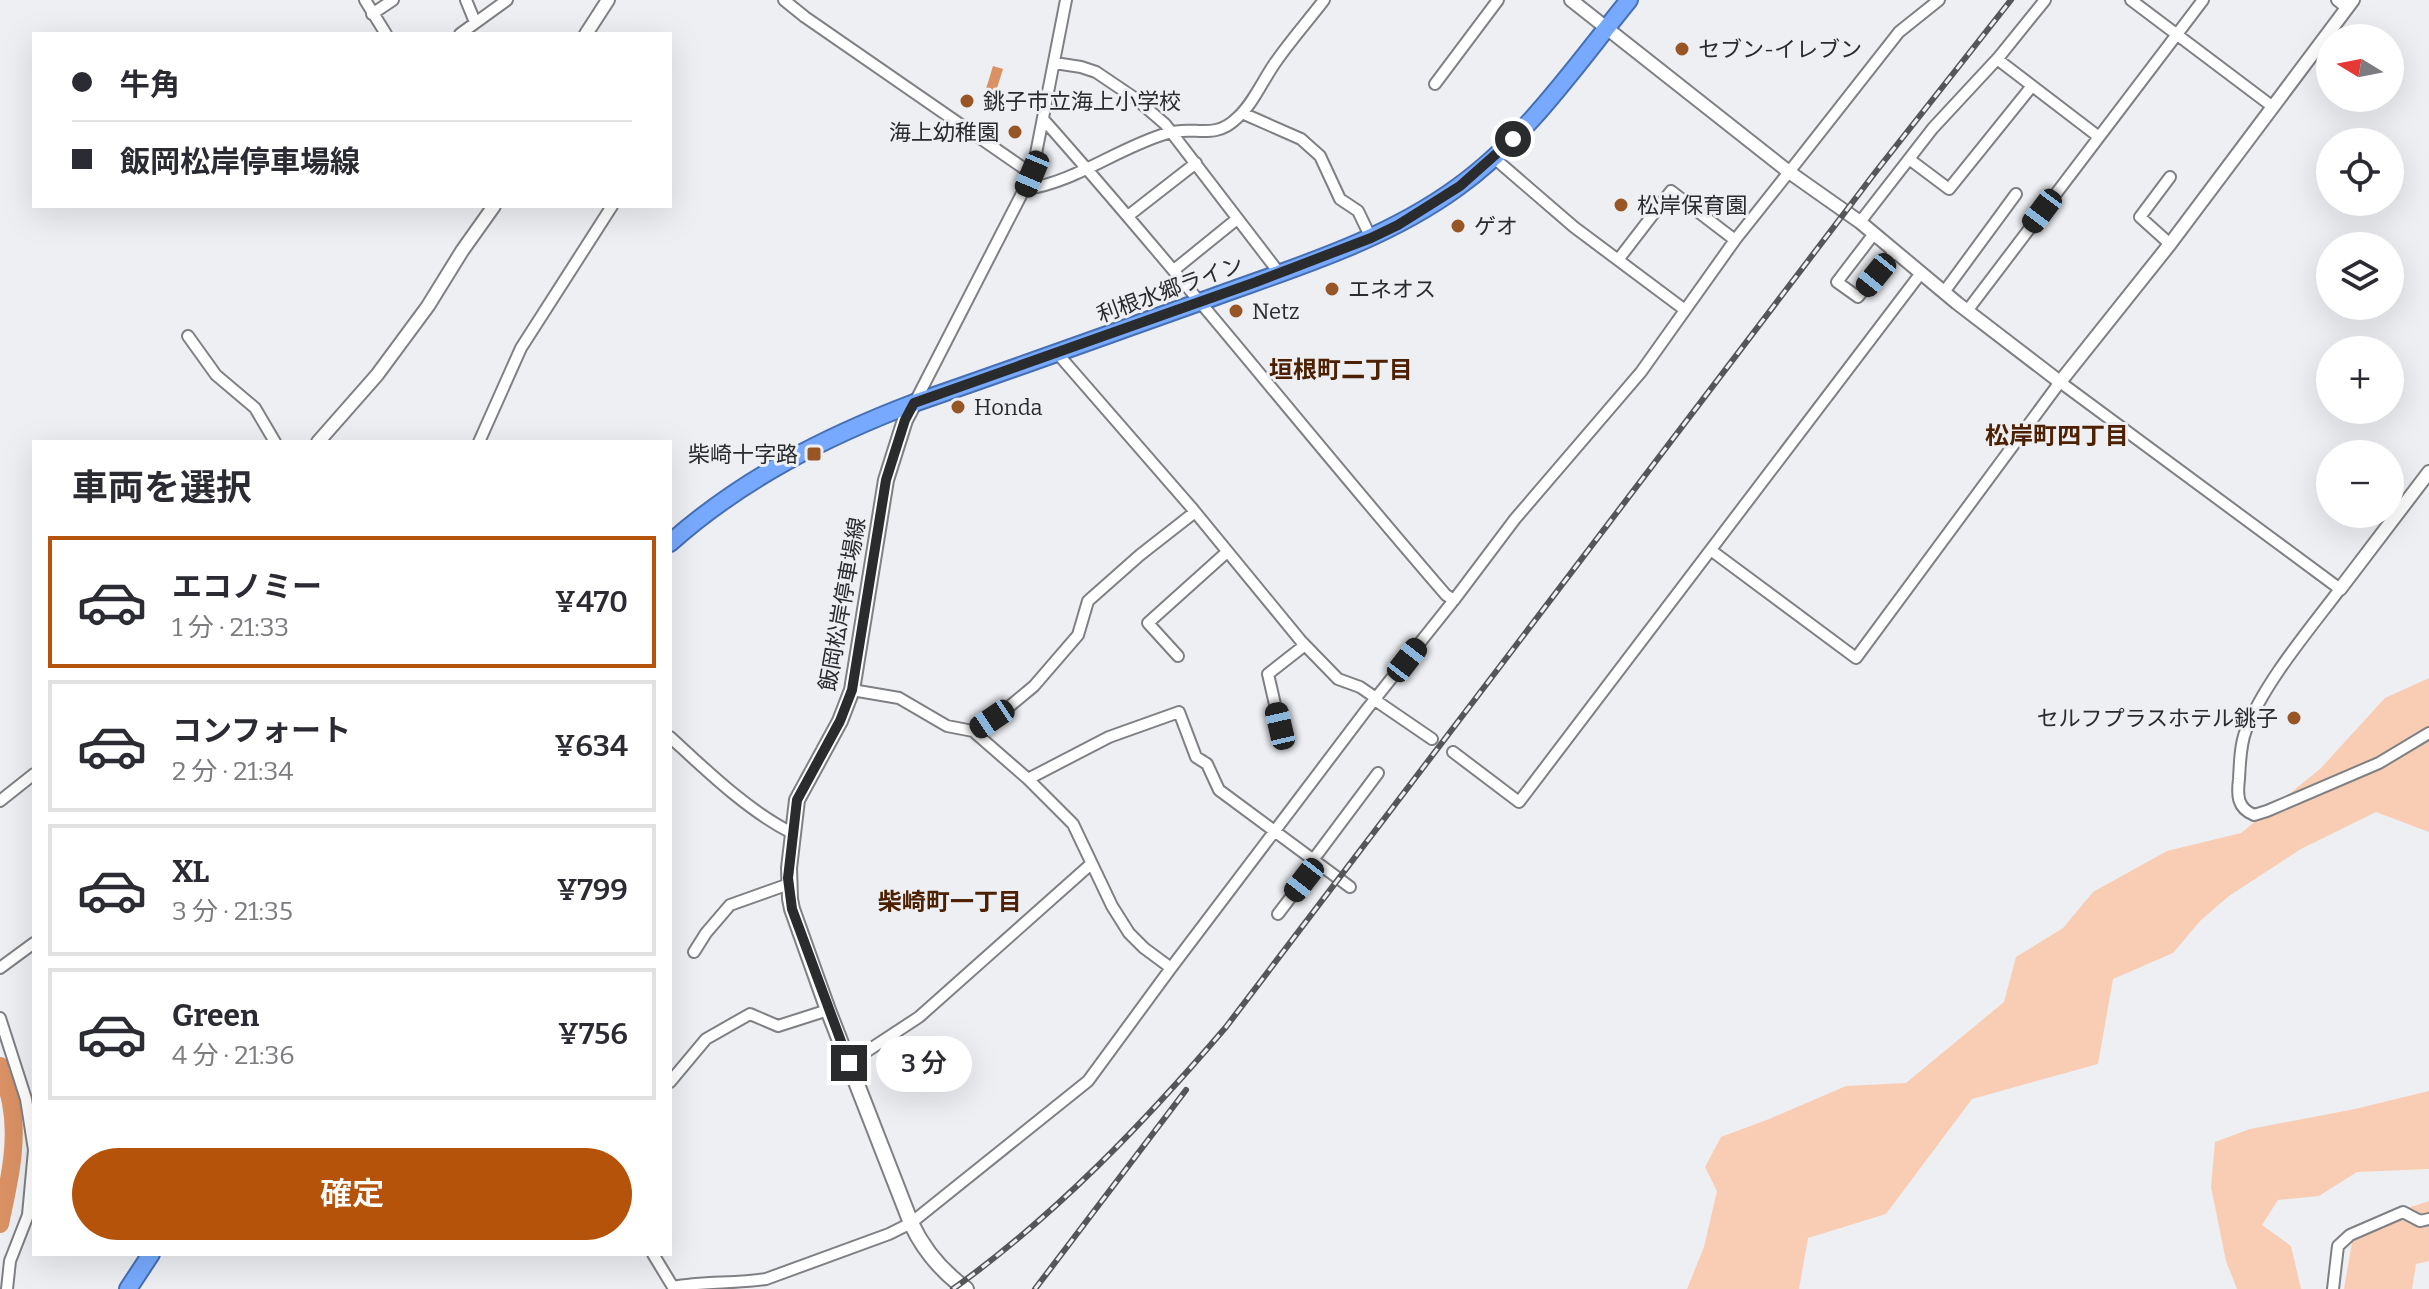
<!DOCTYPE html>
<html lang="ja">
<head>
<meta charset="utf-8">
<style>
	body { margin:0; font-family:Bitter,"Noto Sans JP",serif; background:#f7f7f7; color:#2b2b33; height:100vh; display:flex; flex-direction:column; font-size:30px; white-space:nowrap }
	* { box-sizing:border-box; margin:0 }
	p { font-size:26px; color:#7c7c81 }
	.icon { flex:none; width:44px; height:44px; fill:none; stroke:currentColor; stroke-width:2; stroke-linecap:round; stroke-linejoin:round }
	.map { position:relative; flex:1; overflow:hidden }
	.drawer { position:absolute; left:32px; top:440px; width:640px; height:816px; display:flex; flex-direction:column; background:#fff; border-radius:0px; box-shadow:0 8px 32px #0002 }
	.drawer>* { flex:none }
	.banner { position:absolute; left:32px; top:32px; width:640px; height:176px; border-radius:0px; box-shadow:0 8px 32px #0002; display:grid; align-content:center; height:176px; padding:0 40px; background:#fff }
	.needle { width:52px; rotate:280deg }
	.controls { position:absolute; left:2316px; top:24px; display:grid; gap:16px }
	.controls a { display:grid; place-items:center; width:88px; height:88px; border-radius:50%; background:#fff; box-shadow:0 8px 32px #0002; font-size:40px }
	.end { position:absolute; width:36px; height:36px; margin:-18px; border:10px solid #2a2b2c; background:#fff; box-shadow:0 0 0 4px #fff }
	.from { border-radius:50% }
	.bubble { position:absolute; height:56px; border-radius:28px; background:#fff; box-shadow:0 8px 32px #0002; font-size:26px; font-weight:600; line-height:56px; text-align:center }
	.car { position:absolute; width:24px; height:48px; margin:-24px -12px; border-radius:10px; box-shadow:0 0 6px 2px #0007; background:linear-gradient(#222 24%,#8ab4d8 0 40%,#222 0 76%,#8ab4d8 0 86%,#222 0) }
	.banner b { display:flex; align-items:center; gap:28px; height:76px; font-size:30px }
	.banner b+b { border-top:2px solid #e1e1e2 }
	.banner i { width:20px; height:20px; background:#2b2b33 }
	ul { padding:0; list-style:none }
	li { display:flex; align-items:center; gap:24px; height:132px; margin:0 16px 12px; padding:0 24px; border:4px solid #e1e1e2; border-radius:0px }
	li div { flex:1 }
	li b { display:block; font-size:30px }
	li em { font-style:normal; font-weight:600 }
	li.selected { border-color:#b45309 }
	li>.icon { width:72px; height:72px; stroke-width:1.5 }
	h2 { padding:0 40px; font-size:36px; line-height:96px }
	.primary-button { display:flex; gap:16px; margin-top:auto; padding:16px 40px }
	.primary-button a { flex:1; height:92px; border-radius:48px; background:#b45309; color:#fff; font-size:32px; font-weight:600; line-height:92px; text-align:center }
	.map>svg:first-child { display:block }
	.green { fill:#f9cdb4 }
	.water { fill:#da9164 }
	.lines { fill:none; stroke-linecap:round; stroke-linejoin:round }
	.river { stroke:#da9164; stroke-width:18 }
	.minor-casing { stroke:#7e8083; stroke-width:14 }
	.tertiary-casing { stroke:#7e8083; stroke-width:16 }
	.secondary-casing { stroke:#7e8083; stroke-width:18 }
	.trunk-casing { stroke:#466fb4; stroke-width:20 }
	.minor { stroke:#fff; stroke-width:10 }
	.tertiary { stroke:#fff; stroke-width:12 }
	.secondary { stroke:#fff; stroke-width:14 }
	.trunk { stroke:#77aafe; stroke-width:16 }
	.rail-casing { stroke:#555658; stroke-width:6 }
	.rail { stroke:#edeff3; stroke-width:3; stroke-dasharray:9; stroke-linecap:butt }
	.route { stroke:#2a2b2c; stroke-width:10 }
	.poi-dot { fill:#985526; stroke:#edeff3; stroke-width:3 }
	.labels { text-anchor:middle; stroke-width:6; stroke-linejoin:round; paint-order:stroke }
	.poi-label { font-size:22px; fill:#2a2b2c; stroke:#edeff3; text-anchor:start }
	.street-label { font-size:22px; fill:#2a2b2c; stroke:#edeff3 }
	.neighbourhood-label { font-size:24px; font-weight:bold; fill:#4c2000; stroke:#edeff3 }
</style>
</head>
<body>
<div class="map">
<svg width="2429" height="1289" viewBox="0 0 2429 1289">
	<rect width="100%" height="100%" fill="#edeff3"/>
	<path class="green" d="M2429 678V832L2376 812 2301 849 2229 896 2201 920 2173 953 2113 979 2098 1064 1972 1099 1886 1214 1808 1238 1799 1289H1687L1704 1247 1717 1191 1705 1167 1721 1137 1769 1119 1846 1086 1906 1083 2004 1002 2016 957 2063 928 2093 892 2167 851 2241 833 2320 769 2385 698Z
		M2429 1091V1169L2357 1172 2319 1196 2278 1200 2262 1225 2291 1246 2301 1289H2237L2226 1261 2211 1187 2215 1142 2250 1129 2355 1109Z
		M2429 1201V1261L2416 1264 2412 1289H2344L2355 1225Z"/>
	<path class="water" d="M993 66 1003 69 992 104 982 102Z"/>
	<g class="lines">
		<path class="river" d="M0 1066C3 1078 9 1091 11 1103 19 1144 8 1185 0 1224"/>
		<defs>
			<path id="minor" d="M365 0 386 34
				M466 0 475 22
				M784 0 805 17 1032 174
				M2131 0 2273 107
				M2337 0 2347 8
				M372 14 393 0
				M460 34 507 0
				M1997 59 2099 137
				M1055 63 1081 67 1096 72 1136 99 1165 124 1280 274
				M1435 84 1498 0
				M1242 113 1301 139 1320 156 1340 199 1358 211 1371 238
				M1043 119C1182 275 1310 438 1446 595L1454 600
				M1494 158 1574 227 1685 310
				M1909 159 1949 189 2032 86
				M2170 177 2140 217 2170 244
				M1026 189C1076 182 1119 147 1168 133 1193 125 1214 141 1237 118 1253 104 1263 80 1275 63 1290 41 1308 21 1324 0
				M1128 216 1196 163
				M1860 222 1933 128 1999 57 2045 0
				M1873 235 1837 282 1858 297 1894 252
				M1618 260 1671 191 1735 240
				M1174 270 1237 219
				M1944 292 2016 194
				M1967 311 2203 0
				M188 336 216 375 255 408 275 442
				M1057 353 1191 507 1301 641 1338 679 1360 687 1376 698
				M915 402 1032 174 1066 0
				M479 442 521 348 612 206
				M1712 551 1856 658 2060 382 2340 589C2309 630 2264 683 2246 730 2240 745 2240 763 2239 779 2237 795 2237 808 2254 815L2267 811 2379 763 2429 733
				M1178 656 1148 623 1227 552
				M852 690 899 698 947 726 973 731 1028 779 1073 824 1112 906 1129 933 1144 948 1171 968
				M1375 700 1432 739
				M1280 726 1268 674 1305 645
				M973 731 1010 706 1034 686 1078 635 1088 601 1140 555 1195 512
				M670 737C706 770 748 811 792 833
				M1453 752 1519 802 1921 273
				M1028 779 1109 737 1179 712 1196 757 1207 764 1219 790 1350 887
				M0 801 34 774
				M1313 860 1378 773
				M1278 914 1317 863
				M694 952 706 933 730 905 789 884
				M0 968 34 943
				M0 1018 26 1099 34 1150 28 1215 10 1261 7 1289
				M849 1063 919 1017 1091 864
				M670 1082 706 1039 750 1014 778 1026 828 1010
				M653 1254 673 1287C703 1281 734 1284 766 1279L889 1234 911 1223 1088 1081 1171 968 1367 709 1454 600 1515 519 1641 372 1735 240 1789 172 1899 32 1939 0
				M2333 1289 2338 1246 2350 1235 2403 1212 2420 1221 2429 1219"/>
			<path id="tertiary" d="M1571 0 1789 172 1860 222 1957 303 2060 382 2170 244 2353 0
				M586 34 608 0
				M318 442 377 375 428 306 462 251 494 206
				M2340 589 2429 472"/>
			<path id="secondary" d="M914 403 905 420 886 480 852 690 840 721 797 800 789 868 790 899 792 909 828 1010 911 1223C924 1251 941 1271 966 1289"/>
			<path id="trunk" d="M670 543C742 479 825 437 914 403 1013 369 1112 333 1211 298 1296 267 1384 241 1458 187 1527 137 1576 65 1629 0
				M128 1289 151 1254"/>
		</defs>
		<use href="#minor" class="minor-casing"/>
		<use href="#tertiary" class="tertiary-casing"/>
		<use href="#secondary" class="secondary-casing"/>
		<use href="#trunk" class="trunk-casing"/>
		<use href="#minor" class="minor"/>
		<use href="#tertiary" class="tertiary"/>
		<use href="#secondary" class="secondary"/>
		<use href="#trunk" class="trunk"/>
		<defs>
			<path id="rail" d="M953 1289C1056 1215 1144 1123 1226 1027L1874 174 2011 0
				M1035 1289 1186 1090"/>
		</defs>
		<use href="#rail" class="rail-casing"/>
		<use href="#rail" class="rail"/>
	</g>
	<g class="lines">
		<path class="route" d="M849 1063 792 909 788 878 797 800 840 721 852 690 886 480 905 420 914 403 1256 282 1371 238 1398 225 1460 186 1513 139"/>
	</g>
	<g class="poi-dot">
		<circle cx="1682" cy="49" r="8"/>
		<circle cx="967" cy="101" r="8"/>
		<circle cx="1015" cy="132" r="8"/>
		<circle cx="1621" cy="205" r="8"/>
		<circle cx="1458" cy="226" r="8"/>
		<circle cx="1332" cy="289" r="8"/>
		<circle cx="1236" cy="311" r="8"/>
		<circle cx="958" cy="407" r="8"/>
		<rect x="806" y="446" width="16" height="16" rx="4"/>
		<circle cx="2294" cy="718" r="8"/>
	</g>
	<g class="labels">
		<g class="poi-label">
			<text x="1698" y="57">セブン-イレブン</text>
			<text x="983" y="109">銚子市立海上小学校</text>
			<text x="999" y="140" text-anchor="end">海上幼稚園</text>
			<text x="1637" y="213">松岸保育園</text>
			<text x="1474" y="234">ゲオ</text>
			<text x="1348" y="297">エネオス</text>
			<text x="1252" y="319">Netz</text>
			<text x="974" y="415">Honda</text>
			<text x="798" y="462" text-anchor="end">柴崎十字路</text>
			<text x="2278" y="726" text-anchor="end">セルフプラスホテル銚子</text>
		</g>
		<g class="street-label">
			<text transform="translate(1170 289) rotate(-20)" y="8">利根水郷ライン</text>
			<text transform="translate(842 604) rotate(-80)" y="8">飯岡松岸停車場線</text>
		</g>
		<g class="neighbourhood-label">
			<text x="1341" y="378">垣根町二丁目</text>
			<text x="2057" y="444">松岸町四丁目</text>
			<text x="950" y="910">柴崎町一丁目</text>
		</g>
	</g>
</svg>
<div class="controls">
<a><svg class="needle" viewBox="-14 -14 28 28"><path d="M0-13l5 13h-10z" fill="#e53935"/><path d="M0 13l5-13h-10z" fill="#7c7c81"/></svg></a>
<a><svg class="icon" aria-label="locate" viewBox="0 0 24 24"><circle cx="12" cy="12" r="6"/><path d="M12 2v4M12 18v4M2 12h4M18 12h4"/></svg></a>
<a><svg class="icon" aria-label="layers" viewBox="0 0 24 24"><path d="M12 4l9 5-9 5-9-5zM3 14l9 5 9-5"/></svg></a>
<a>+</a>
<a>−</a>
</div>
<i class="end from" style="left:1513px;top:139px"></i>
<i class="end" style="left:849px;top:1063px"></i>
<div class="bubble" style="left:876px;top:1036px;width:96px">3 分</div>
<i class="car" style="left:1032px;top:174px;rotate:203deg"></i>
<i class="car" style="left:2042px;top:211px;rotate:217deg"></i>
<i class="car" style="left:1876px;top:275px;rotate:219deg"></i>
<i class="car" style="left:1407px;top:660px;rotate:38deg"></i>
<i class="car" style="left:992px;top:719px;rotate:236deg"></i>
<i class="car" style="left:1280px;top:726px;rotate:347deg"></i>
<i class="car" style="left:1304px;top:880px;rotate:218deg"></i>
<div class="banner">
<b><i class="from"></i>牛角</b>
<b><i></i>飯岡松岸停車場線</b>
</div>
<section class="drawer">
<h2>車両を選択</h2>
<ul>
<li class="selected"><svg class="icon" aria-label="car" viewBox="0 0 24 24"><path d="M5 17H2v-5l4-1 3-4h7l3 4 3 1v5h-3M9 17h6M6 11h13"/><circle cx="7" cy="17" r="2"/><circle cx="17" cy="17" r="2"/></svg><div><b>エコノミー</b><p>1 分 · 21:33</p></div><em>¥470</em></li>
<li><svg class="icon" aria-label="car" viewBox="0 0 24 24"><path d="M5 17H2v-5l4-1 3-4h7l3 4 3 1v5h-3M9 17h6M6 11h13"/><circle cx="7" cy="17" r="2"/><circle cx="17" cy="17" r="2"/></svg><div><b>コンフォート</b><p>2 分 · 21:34</p></div><em>¥634</em></li>
<li><svg class="icon" aria-label="car" viewBox="0 0 24 24"><path d="M5 17H2v-5l4-1 3-4h7l3 4 3 1v5h-3M9 17h6M6 11h13"/><circle cx="7" cy="17" r="2"/><circle cx="17" cy="17" r="2"/></svg><div><b>XL</b><p>3 分 · 21:35</p></div><em>¥799</em></li>
<li><svg class="icon" aria-label="car" viewBox="0 0 24 24"><path d="M5 17H2v-5l4-1 3-4h7l3 4 3 1v5h-3M9 17h6M6 11h13"/><circle cx="7" cy="17" r="2"/><circle cx="17" cy="17" r="2"/></svg><div><b>Green</b><p>4 分 · 21:36</p></div><em>¥756</em></li>
</ul>
<div class="primary-button"><a>確定</a></div>
</section>
</div>
</body>
</html>
